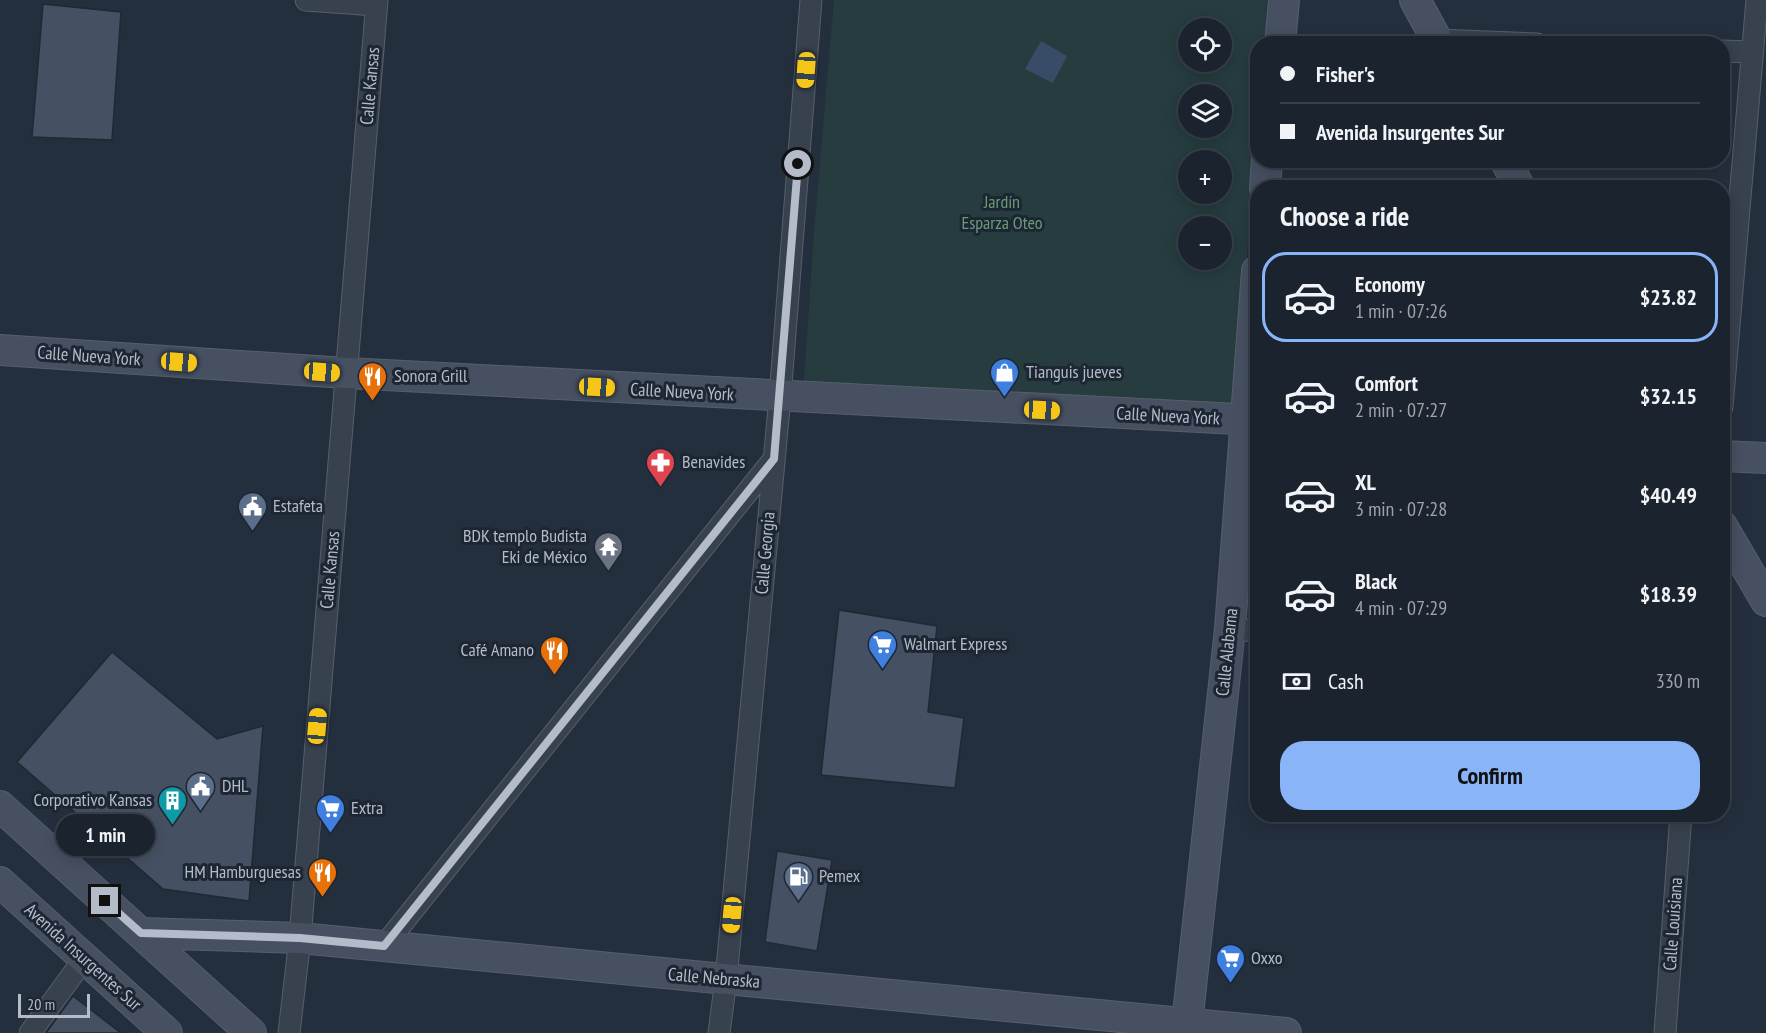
<!DOCTYPE html>
<html lang="en">
<head>
<meta charset="utf-8">
<style>
	body { margin:0; font-family:"PT Sans Narrow",sans-serif; background:#282f3a; color:#f1f3f6; height:100vh; display:flex; flex-direction:column; font-size:22px; white-space:nowrap }
	* { box-sizing:border-box; margin:0 }
	p { font-size:20px; color:#a0a4aa }
	.icon { flex:none; width:33px; height:33px; fill:none; stroke:currentColor; stroke-width:2; stroke-linecap:round; stroke-linejoin:round }
	.map { position:relative; flex:1; overflow:hidden }
	.drawer { position:absolute; left:1250px; top:180px; width:480px; height:642px; display:flex; flex-direction:column; background:#1b232e; border-radius:24px; box-shadow:0 3px 15px #0003,0 0 0 2px #39404a }
	.drawer>* { flex:none }
	.top-card { position:absolute; left:1250px; top:36px; width:480px; height:132px; border-radius:24px; box-shadow:0 3px 15px #0003,0 0 0 2px #39404a; display:grid; align-content:center; height:132px; padding:0 30px; background:#1b232e }
	.fabs { position:absolute; left:1178px; top:18px; display:grid; gap:12px }
	.fabs a { display:grid; place-items:center; width:54px; height:54px; border-radius:50%; background:#1b232e; box-shadow:0 3px 15px #0003,0 0 0 2px #39404a; font-size:30px }
	.scale { position:absolute; left:18px; bottom:15px; width:72px; box-sizing:border-box; padding-left:6px; border:3px solid #b4bcc9; border-top:0; font-size:16px; line-height:21px; white-space:nowrap; color:#b4bcc9; -webkit-text-stroke:4px #1d2633; paint-order:stroke }
	.end { position:absolute; width:27px; height:27px; margin:-14px; border:8px solid #b4bcc9; background:#111; box-shadow:0 0 0 3px #111 }
	.from { border-radius:50% }
	.bubble { position:absolute; height:42px; border-radius:21px; background:#1b232e; box-shadow:0 3px 15px #0003,0 0 0 2px #39404a; font-size:20px; font-weight:800; line-height:42px; text-align:center }
	.car { position:absolute; width:18px; height:36px; margin:-18px -9px; border-radius:8px; box-shadow:0 0 4px 2px #0007; background:linear-gradient(#f5c518 24%,#345 0 40%,#f5c518 0 76%,#345 0 86%,#f5c518 0) }
	.top-card b { display:flex; align-items:center; gap:21px; height:57px; font-size:22px }
	.top-card b+b { border-top:2px solid #39404a }
	.top-card i { width:15px; height:15px; background:#f1f3f6 }
	ul { padding:0; list-style:none }
	li { display:flex; align-items:center; gap:18px; height:90px; margin:0 12px 9px; padding:0 18px; border:3px solid transparent; border-radius:24px }
	li div { flex:1 }
	li b { display:block; font-size:22px }
	li em { font-style:normal; font-weight:800 }
	li.selected { border-color:#8ab4f8 }
	li>.icon { width:54px; height:54px; stroke-width:1.5 }
	h2 { padding:0 30px; font-size:27px; line-height:72px }
	.pay { display:flex; align-items:center; gap:15px; height:66px; padding:0 30px; font-size:22px }
	.pay p { margin-inline-start:auto }
	.action { display:flex; gap:12px; margin-top:auto; padding:12px 30px }
	.action a { flex:1; height:69px; border-radius:24px; background:#8ab4f8; color:#111; font-size:24px; font-weight:800; line-height:69px; text-align:center }
	.map>svg:first-child { display:block }
	.green { fill:#263c3f; fill-rule:evenodd }
	.water { fill:#394c67 }
	.building { fill:#455162; stroke:#1f2835; stroke-width:1.5 }
	.lines { fill:none; stroke-linecap:round; stroke-linejoin:round }
	.street-casing { stroke:#565f6c; stroke-width:23 }
	.secondary-casing { stroke:#565f6c; stroke-width:32 }
	.street { stroke:#38414e; stroke-width:21 }
	.secondary { stroke:#465061; stroke-width:30 }
	.route { stroke:#b4bcc9; stroke-width:8 }
	.labels { text-anchor:middle; stroke-width:6; stroke-linejoin:round; paint-order:stroke }
	.street-label { font-size:18px; fill:#b4bcc9; stroke:#1d2633 }
	.park-label { font-size:18px; fill:#6b9a76; stroke:#1d2633 }
	.poi-label { font-size:18px; fill:#b4bcc9; stroke:#1d2633; text-anchor:start }
</style>
</head>
<body>
<div class="map">
<svg width="1766" height="1033" viewBox="0 0 1766 1033">
	<rect width="100%" height="100%" fill="#242f3e"/>
	<path class="green" d="M834 0H1267L1264 43 1257 44V133L1233 419 804 382 814 232ZM1188 28H1221V62H1188ZM1188 94H1221V128H1188ZM1188 160H1221V194H1188ZM1188 226H1221V260H1188Z"/>
	<path class="water" d="M1041 41 1067 56 1053 83 1025 69Z"/>
	<path class="building" d="M43 4 121 12 112 140 32 137Z
		M839 610 937 626 928 712 964 718 955 788 821 775Z
		M112 652 217 739 263 726 249 901 163 889 17 762Z
		M777 851 832 860 817 951 765 942Z
		M73 996 121 1033H46Z"/>
	<g class="lines">
		<defs>
			<path id="street" d="M306 0 376 5
				M1437 40 1537 44
				M1722 51 1752 52
				M1722 407 1757 0
				M1230 629 1257 631
				M384 946 774 459
				M30 1033 84 959
				M289 1033 300 938 377 0
				M719 1033 726 979 780 397 811 0
				M1665 1033 1681 814"/>
			<path id="secondary" d="M1415 0 1439 44
				M1280 44 1284 0
				M1505 160 1520 188
				M1265 188 1267 160
				M0 350 346 373 1257 420
				M1722 456 1766 458
				M1722 526 1766 601
				M0 806 251 1033
				M0 882 167 1033
				M141 933 300 938 1286 1033
				M1186 1033 1230 629 1257 271"/>
		</defs>
		<use href="#street" class="street-casing"/>
		<use href="#secondary" class="secondary-casing"/>
		<use href="#street" class="street"/>
		<use href="#secondary" class="secondary"/>
	</g>
	<g class="lines">
		<path class="route" d="M105 901 141 933 300 938 384 946 774 459 798 164"/>
	</g>
	<defs>
		<symbol id="shop-pin" viewBox="-11 -11 22 30"><path d="M0 17L-7.5 6A9.5 9.5 0 1 1 7.5 6Z" fill="#3f7fe0" stroke="#1d2633"/><path d="M-5-2.5h2.3a2.7 3.5 0 0 1 5.4 0H5L5.5 6h-11ZM-1.5-2.5h3a1.5 2.3 0 0 0-3 0Z" fill="#fff"/></symbol>
		<symbol id="restaurant-pin" viewBox="-11 -11 22 30"><path d="M0 17L-7.5 6A9.5 9.5 0 1 1 7.5 6Z" fill="#e8710a" stroke="#1d2633"/><path d="M-5-6h1v4h1v-4h1v4h1v-4h1v5L-1.5 .5V6h-2V.5L-5-1ZM5-6V6H3V1.5H1.5Q1.5-4 5-6Z" fill="#fff"/></symbol>
		<symbol id="pharmacy-pin" viewBox="-11 -11 22 30"><path d="M0 17L-7.5 6A9.5 9.5 0 1 1 7.5 6Z" fill="#e0444e" stroke="#1d2633"/><path d="M-2-6h4v4h4v4h-4v4h-4v-4h-4v-4h4Z" fill="#fff"/></symbol>
		<symbol id="civic-pin" viewBox="-11 -11 22 30"><path d="M0 17L-7.5 6A9.5 9.5 0 1 1 7.5 6Z" fill="#5c6f8a" stroke="#1d2633"/><path d="M-.6-6.5H3V-4.5H.6V-3L4-1V1h2V6H-6V1h2V-1L-.6-3ZM-1.2 2.5V6h2.4V2.5Z" fill="#fff"/></symbol>
		<symbol id="temple-pin" viewBox="-11 -11 22 30"><path d="M0 17L-7.5 6A9.5 9.5 0 1 1 7.5 6Z" fill="#6b7280" stroke="#1d2633"/><path d="M0-6L5-2H3V0L6.5 2.5H4V6H1.5V3h-3V6H-4V2.5H-6.5L-3 0V-2H-5Z" fill="#fff"/></symbol>
		<symbol id="supermarket-pin" viewBox="-11 -11 22 30"><path d="M0 17L-7.5 6A9.5 9.5 0 1 1 7.5 6Z" fill="#3f7fe0" stroke="#1d2633"/><path d="M-6-5.5h2.5l.6 2H6L4.5 2H-2.5L-4.4-4H-6ZM-1.5 3.2a1.3 1.3 0 1 0 .1 0ZM3 3.2a1.3 1.3 0 1 0 .1 0Z" fill="#fff"/></symbol>
		<symbol id="building-pin" viewBox="-11 -11 22 30"><path d="M0 17L-7.5 6A9.5 9.5 0 1 1 7.5 6Z" fill="#0f9aa8" stroke="#1d2633"/><path d="M-4-6H4V6H1V3H-1V6H-4ZM-2.5-4.3h1.7v1.8h-1.7ZM.8-4.3h1.7v1.8H.8ZM-2.5-1h1.7V.8h-1.7ZM.8-1h1.7V.8H.8Z" fill="#fff"/></symbol>
		<symbol id="fuel-pin" viewBox="-11 -11 22 30"><path d="M0 17L-7.5 6A9.5 9.5 0 1 1 7.5 6Z" fill="#5c6f8a" stroke="#1d2633"/><path d="M-5.5-6h7V0h2V4h1.3V-2.5L3-4.5l.8-.8L6-3V5H2.5V1h-1V6h-7ZM-4.2-4.7v3.2H.2V-4.7Z" fill="#fff"/></symbol>
	</defs>
	<g fill-rule="evenodd">
		<use href="#shop-pin" x="988" y="356" width="33" height="45"/>
		<use href="#restaurant-pin" x="356" y="360" width="33" height="45"/>
		<use href="#pharmacy-pin" x="644" y="446" width="33" height="45"/>
		<use href="#civic-pin" x="236" y="490" width="33" height="45"/>
		<use href="#temple-pin" x="592" y="530" width="33" height="45"/>
		<use href="#supermarket-pin" x="866" y="628" width="33" height="45"/>
		<use href="#restaurant-pin" x="538" y="634" width="33" height="45"/>
		<use href="#civic-pin" x="184" y="770" width="33" height="45"/>
		<use href="#building-pin" x="156" y="784" width="33" height="45"/>
		<use href="#supermarket-pin" x="314" y="792" width="33" height="45"/>
		<use href="#restaurant-pin" x="306" y="856" width="33" height="45"/>
		<use href="#fuel-pin" x="782" y="860" width="33" height="45"/>
		<use href="#supermarket-pin" x="1214" y="942" width="33" height="45"/>
	</g>
	<g class="labels">
		<g class="street-label">
			<text transform="translate(370 86) rotate(-85)" y="6">Calle Kansas</text>
			<text transform="translate(89 356) rotate(4)" y="6">Calle Nueva York</text>
			<text transform="translate(682 392) rotate(3)" y="6">Calle Nueva York</text>
			<text transform="translate(1168 416) rotate(3)" y="6">Calle Nueva York</text>
			<text transform="translate(765 553) rotate(-85)" y="6">Calle Georgia</text>
			<text transform="translate(330 570) rotate(-85)" y="6">Calle Kansas</text>
			<text transform="translate(1227 652) rotate(-84)" y="6">Calle Alabama</text>
			<text transform="translate(1673 924) rotate(-86)" y="6">Calle Louisiana</text>
			<text transform="translate(83 957) rotate(42)" y="6">Avenida Insurgentes Sur</text>
			<text transform="translate(714 978) rotate(5)" y="6">Calle Nebraska</text>
		</g>
		<g class="park-label">
			<text x="1002" y="208">Jardín<tspan x="1002" dy="21">Esparza Oteo</tspan></text>
		</g>
		<g class="poi-label">
			<text x="1026" y="378">Tianguis jueves</text>
			<text x="394" y="382">Sonora Grill</text>
			<text x="682" y="468">Benavides</text>
			<text x="273" y="512">Estafeta</text>
			<text x="587" y="542" text-anchor="end">BDK templo Budista<tspan x="587" dy="21">Eki de México</tspan></text>
			<text x="904" y="650">Walmart Express</text>
			<text x="534" y="656" text-anchor="end">Café Amano</text>
			<text x="222" y="792">DHL</text>
			<text x="152" y="806" text-anchor="end">Corporativo Kansas</text>
			<text x="351" y="814">Extra</text>
			<text x="301" y="878" text-anchor="end">HM Hamburguesas</text>
			<text x="819" y="882">Pemex</text>
			<text x="1251" y="964">Oxxo</text>
		</g>
	</g>
</svg>
<div class="fabs">
<a><svg class="icon" aria-label="locate" viewBox="0 0 24 24"><circle cx="12" cy="12" r="6"/><path d="M12 2v4M12 18v4M2 12h4M18 12h4"/></svg></a>
<a><svg class="icon" aria-label="layers" viewBox="0 0 24 24"><path d="M12 4l9 5-9 5-9-5zM3 14l9 5 9-5"/></svg></a>
<a>+</a>
<a>−</a>
</div>
<div class="scale">20 m</div>
<i class="end from" style="left:798px;top:164px"></i>
<i class="end" style="left:105px;top:901px"></i>
<div class="bubble" style="left:56px;top:814px;width:99px">1 min</div>
<i class="car" style="left:806px;top:70px;rotate:184deg"></i>
<i class="car" style="left:179px;top:362px;rotate:94deg"></i>
<i class="car" style="left:322px;top:372px;rotate:94deg"></i>
<i class="car" style="left:597px;top:387px;rotate:93deg"></i>
<i class="car" style="left:1042px;top:410px;rotate:93deg"></i>
<i class="car" style="left:317px;top:726px;rotate:5deg"></i>
<i class="car" style="left:732px;top:915px;rotate:185deg"></i>
<div class="top-card">
<b><i class="from"></i>Fisher's</b>
<b><i></i>Avenida Insurgentes Sur</b>
</div>
<section class="drawer">
<h2>Choose a ride</h2>
<ul>
<li class="selected"><svg class="icon" aria-label="car" viewBox="0 0 24 24"><path d="M5 17H2v-5l4-1 3-4h7l3 4 3 1v5h-3M9 17h6M6 11h13"/><circle cx="7" cy="17" r="2"/><circle cx="17" cy="17" r="2"/></svg><div><b>Economy</b><p>1 min · 07:26</p></div><em>$23.82</em></li>
<li><svg class="icon" aria-label="car" viewBox="0 0 24 24"><path d="M5 17H2v-5l4-1 3-4h7l3 4 3 1v5h-3M9 17h6M6 11h13"/><circle cx="7" cy="17" r="2"/><circle cx="17" cy="17" r="2"/></svg><div><b>Comfort</b><p>2 min · 07:27</p></div><em>$32.15</em></li>
<li><svg class="icon" aria-label="car" viewBox="0 0 24 24"><path d="M5 17H2v-5l4-1 3-4h7l3 4 3 1v5h-3M9 17h6M6 11h13"/><circle cx="7" cy="17" r="2"/><circle cx="17" cy="17" r="2"/></svg><div><b>XL</b><p>3 min · 07:28</p></div><em>$40.49</em></li>
<li><svg class="icon" aria-label="car" viewBox="0 0 24 24"><path d="M5 17H2v-5l4-1 3-4h7l3 4 3 1v5h-3M9 17h6M6 11h13"/><circle cx="7" cy="17" r="2"/><circle cx="17" cy="17" r="2"/></svg><div><b>Black</b><p>4 min · 07:29</p></div><em>$18.39</em></li>
</ul>
<div class="pay"><svg class="icon" aria-label="cash" viewBox="0 0 24 24"><path d="M3 7h18v10H3z"/><circle cx="12" cy="12" r="2"/></svg>Cash<p>330 m</p></div>
<div class="action"><a>Confirm</a></div>
</section>
</div>
</body>
</html>
